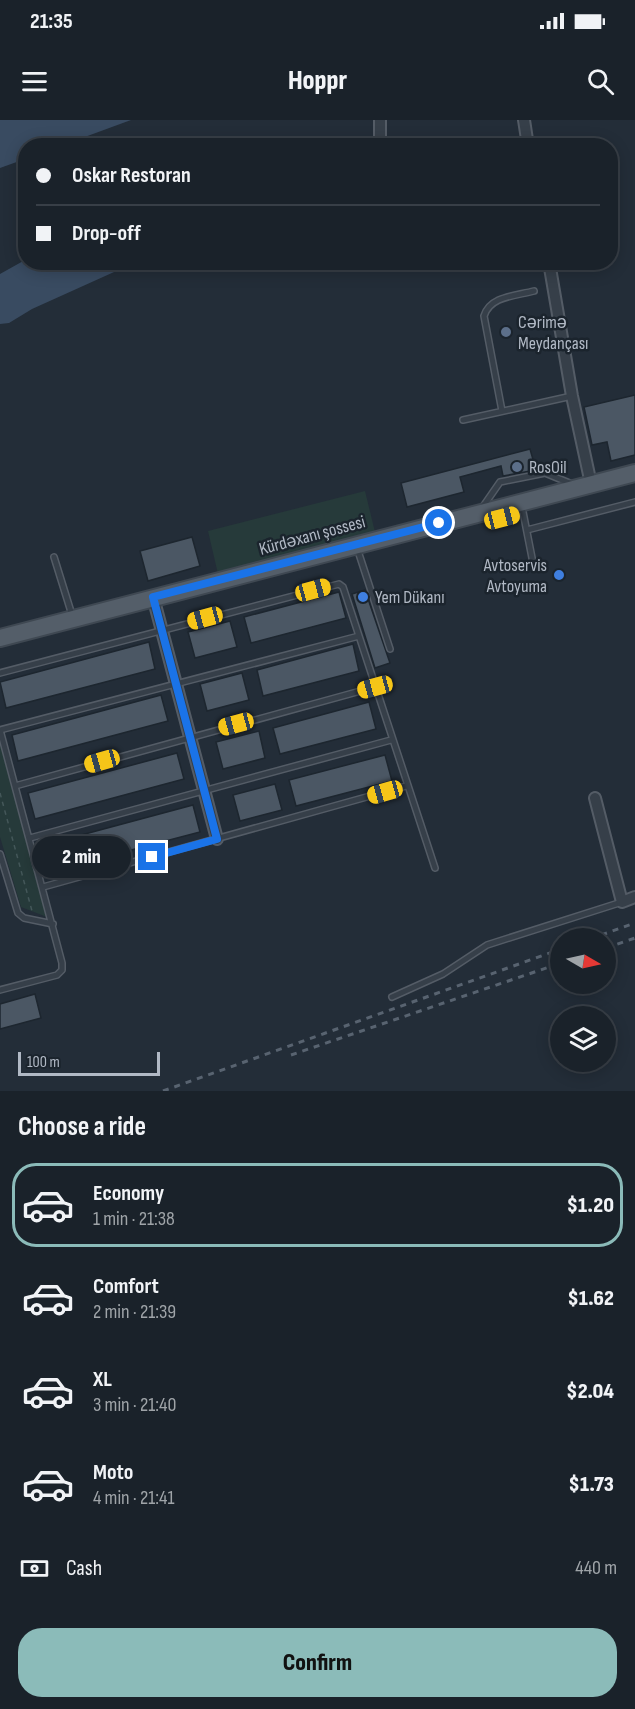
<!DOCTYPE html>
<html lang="en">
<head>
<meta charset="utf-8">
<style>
	body { margin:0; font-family:"Sofia Sans Condensed",sans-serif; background:#272f36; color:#f1f3f6; height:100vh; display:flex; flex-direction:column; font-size:22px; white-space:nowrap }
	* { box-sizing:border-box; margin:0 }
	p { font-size:20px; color:#9fa4a8 }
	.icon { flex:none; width:33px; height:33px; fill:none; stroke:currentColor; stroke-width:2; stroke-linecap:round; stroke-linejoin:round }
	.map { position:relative; height:971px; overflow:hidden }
	.drawer { display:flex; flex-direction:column; background:#1a222a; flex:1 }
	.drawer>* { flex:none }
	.top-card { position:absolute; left:18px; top:18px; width:600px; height:132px; border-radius:24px; box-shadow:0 3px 15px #0003,0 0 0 2px #383f47; display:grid; align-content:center; height:132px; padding:0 18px; background:#1a222a }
	.needle { width:39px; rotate:99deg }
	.tools { position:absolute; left:550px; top:808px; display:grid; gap:12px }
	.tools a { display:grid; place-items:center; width:66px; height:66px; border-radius:50%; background:#1a222a; box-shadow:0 3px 15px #0003,0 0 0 2px #383f47; font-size:30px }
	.scale { position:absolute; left:18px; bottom:15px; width:142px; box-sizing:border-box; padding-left:6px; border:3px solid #b1b9c5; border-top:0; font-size:16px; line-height:21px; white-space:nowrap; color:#b1b9c5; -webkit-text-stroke:4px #1b242d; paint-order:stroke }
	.end { position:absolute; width:27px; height:27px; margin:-14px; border:8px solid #1a73e8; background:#fff; box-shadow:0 0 0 3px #fff }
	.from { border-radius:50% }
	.bubble { position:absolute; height:42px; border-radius:21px; background:#1a222a; box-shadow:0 3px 15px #0003,0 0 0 2px #383f47; font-size:20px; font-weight:800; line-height:42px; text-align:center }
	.car { position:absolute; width:18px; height:36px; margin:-18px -9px; border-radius:8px; box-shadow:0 0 4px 2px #0007; background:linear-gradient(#f5c518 24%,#345 0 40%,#f5c518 0 76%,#345 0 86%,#f5c518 0) }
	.top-card b { display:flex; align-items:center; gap:21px; height:57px; font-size:22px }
	.top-card b+b { border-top:2px solid #383f47 }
	.top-card i { width:15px; height:15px; background:#f1f3f6 }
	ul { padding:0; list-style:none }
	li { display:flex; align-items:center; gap:18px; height:84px; margin:0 12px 9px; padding:0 6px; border:3px solid transparent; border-radius:24px }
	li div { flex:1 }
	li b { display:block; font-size:22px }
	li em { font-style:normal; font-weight:800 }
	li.active { border-color:#8bbbb9 }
	li>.icon { width:54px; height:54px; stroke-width:1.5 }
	h2 { padding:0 18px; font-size:27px; line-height:72px }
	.pay { display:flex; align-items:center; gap:15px; height:66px; padding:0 18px; font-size:22px }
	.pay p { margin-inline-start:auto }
	.primary-button { display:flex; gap:12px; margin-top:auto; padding:12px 18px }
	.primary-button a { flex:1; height:69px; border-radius:24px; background:#8bbbb9; color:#111; font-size:24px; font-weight:800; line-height:69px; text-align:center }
	.status { display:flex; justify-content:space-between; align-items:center; height:42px; padding:0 30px; background:#1a222a; direction:ltr }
	.status svg { height:16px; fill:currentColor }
	header { display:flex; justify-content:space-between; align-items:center; height:78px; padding:0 18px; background:#1a222a; font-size:27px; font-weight:800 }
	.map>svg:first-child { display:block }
	.green { fill:#263a3a }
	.water { fill:#394b61 }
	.building { fill:#4b5764; stroke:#1d262f; stroke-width:1.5 }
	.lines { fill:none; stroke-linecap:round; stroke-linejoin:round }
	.service-casing { stroke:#545c66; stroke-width:8 }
	.minor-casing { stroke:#545c66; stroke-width:14 }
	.primary-casing { stroke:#3f4852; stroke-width:20 }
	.path { stroke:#445759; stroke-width:1.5; stroke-dasharray:4.5 4.5; stroke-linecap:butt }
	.service { stroke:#363f49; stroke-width:5 }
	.minor { stroke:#363f49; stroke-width:10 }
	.primary { stroke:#545e69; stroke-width:16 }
	.rail { stroke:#586370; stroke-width:3; stroke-dasharray:6 6; stroke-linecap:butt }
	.route { stroke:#1a73e8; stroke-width:8 }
	.service-dot { fill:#5c6f8a; stroke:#1b242d; stroke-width:2 }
	.shop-dot { fill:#3f7fe0; stroke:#1b242d; stroke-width:2 }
	.labels { text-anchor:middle; stroke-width:5; stroke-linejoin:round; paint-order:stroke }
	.poi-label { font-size:18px; fill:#b1b9c5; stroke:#1b242d; text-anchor:start }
	.street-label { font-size:18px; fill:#b1b9c5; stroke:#1b242d }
</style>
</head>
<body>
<div class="status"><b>21:35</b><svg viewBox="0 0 49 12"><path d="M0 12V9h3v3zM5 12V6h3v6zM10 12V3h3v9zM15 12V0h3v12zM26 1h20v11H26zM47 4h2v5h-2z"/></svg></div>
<header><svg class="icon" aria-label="menu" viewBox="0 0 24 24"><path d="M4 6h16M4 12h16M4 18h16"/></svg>Hoppr<svg class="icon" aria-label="search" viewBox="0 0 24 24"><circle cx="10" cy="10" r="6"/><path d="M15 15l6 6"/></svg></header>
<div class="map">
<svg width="635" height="971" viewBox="0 0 635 971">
	<rect width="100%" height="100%" fill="#232d38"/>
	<path class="green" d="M365 371 375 412 218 454 208 411Z
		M0 624 47 797 21 787 0 717Z"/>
	<path class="water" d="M0 0H131L63 25 26 26 25 39 0 48Z
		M25 140 26 142 134 143 32 189 9 203 0 204V154Z"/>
	<path class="building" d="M635 275V335L611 341 607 322 592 325 584 287Z
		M530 329 536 350 503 356 501 346 460 357 464 372 407 387 401 363Z
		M192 417 200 446 148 461 140 431Z
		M365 470 390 543 375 548 352 474Z
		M339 472 346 498 251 523 244 497Z
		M230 501 237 527 195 538 188 512Z
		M149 522 155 549 6 588 0 562Z
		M353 524 359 551 263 576 257 550Z
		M242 553 249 580 207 591 200 564Z
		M161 575 168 601 18 641 12 615Z
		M369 582 376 609 280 634 273 608Z
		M259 611 265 638 223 649 216 622Z
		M177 633 184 659 35 699 28 673Z
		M385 635 392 661 296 686 289 660Z
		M275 664 282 690 240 701 233 675Z
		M193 685 200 712 51 751 44 725Z
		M35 874 41 898 0 909V884Z"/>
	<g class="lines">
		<defs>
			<path id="service" d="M502 291 484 196C490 176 515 176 534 171
				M463 300 572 276
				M482 388 500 362 545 353 572 364
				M523 392 534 448
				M527 410 635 382
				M359 434 390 529
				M54 437 72 495
				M0 553 339 464 343 467 435 748
				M0 610 359 516
				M0 610 62 843V850L57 855 0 870
				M15 666 375 567
				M30 718 391 620
				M0 734 18 793 24 798 53 804
				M43 767 406 666
				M392 877 443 854 487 825 622 782"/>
			<path id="minor" d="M524 0 528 26
				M380 26V0
				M549 142 572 276 591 364
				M153 477 217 719
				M595 678 622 782 635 777"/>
			<path id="primary" d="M0 518 635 353"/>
		</defs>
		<use href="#service" class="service-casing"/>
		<use href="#minor" class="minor-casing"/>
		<use href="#primary" class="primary-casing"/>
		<path class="path" d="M0 673 32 791"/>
		<use href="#service" class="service"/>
		<use href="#minor" class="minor"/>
		<use href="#primary" class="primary"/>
		<path class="rail" d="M590 819 635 803
			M606 828 635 818
			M291 935 561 843
			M163 971 561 829"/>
	</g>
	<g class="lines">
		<path class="route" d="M152 737 217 719 153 477 439 403"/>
	</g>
	<g class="service-dot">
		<circle cx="506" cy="212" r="6"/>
		<circle cx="517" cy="347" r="6"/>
	</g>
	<g class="shop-dot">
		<circle cx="559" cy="455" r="6"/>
		<circle cx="363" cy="477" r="6"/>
	</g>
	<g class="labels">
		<g class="poi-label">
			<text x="518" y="208">Cərimə<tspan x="518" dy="21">Meydançası</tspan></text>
			<text x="529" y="353">RosOil</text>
			<text x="547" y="451" text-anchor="end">Avtoservis<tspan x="547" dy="21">Avtoyuma</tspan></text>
			<text x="375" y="483">Yem Dükanı</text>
		</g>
		<g class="street-label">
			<text transform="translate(312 415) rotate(-15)" y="6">Kürdəxanı şossesi</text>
		</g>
	</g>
</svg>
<div class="tools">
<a><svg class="needle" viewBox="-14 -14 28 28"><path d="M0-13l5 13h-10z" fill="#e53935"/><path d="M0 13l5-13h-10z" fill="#9fa4a8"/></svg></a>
<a><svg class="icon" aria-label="layers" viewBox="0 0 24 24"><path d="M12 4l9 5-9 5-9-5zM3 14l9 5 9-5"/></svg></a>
</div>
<div class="scale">100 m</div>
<i class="end from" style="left:439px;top:403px"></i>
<i class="end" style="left:152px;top:737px"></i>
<div class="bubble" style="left:32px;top:716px;width:99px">2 min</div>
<i class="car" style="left:502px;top:398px;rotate:76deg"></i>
<i class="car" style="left:313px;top:470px;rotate:75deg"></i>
<i class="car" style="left:205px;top:498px;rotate:255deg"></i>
<i class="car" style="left:375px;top:567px;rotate:255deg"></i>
<i class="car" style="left:236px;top:604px;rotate:255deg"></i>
<i class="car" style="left:102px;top:641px;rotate:254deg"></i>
<i class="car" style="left:385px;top:672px;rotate:254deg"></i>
<div class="top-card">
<b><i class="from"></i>Oskar Restoran</b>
<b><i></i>Drop-off</b>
</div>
</div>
<section class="drawer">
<h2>Choose a ride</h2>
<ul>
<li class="active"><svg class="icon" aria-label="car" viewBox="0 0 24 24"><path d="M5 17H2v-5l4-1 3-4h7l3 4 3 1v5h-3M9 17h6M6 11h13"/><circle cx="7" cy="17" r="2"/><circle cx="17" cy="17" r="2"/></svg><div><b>Economy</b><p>1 min · 21:38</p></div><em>$1.20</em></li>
<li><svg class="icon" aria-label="car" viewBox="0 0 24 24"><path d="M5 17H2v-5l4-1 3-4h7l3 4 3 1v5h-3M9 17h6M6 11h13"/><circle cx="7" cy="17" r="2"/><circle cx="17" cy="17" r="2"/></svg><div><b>Comfort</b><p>2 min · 21:39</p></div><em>$1.62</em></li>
<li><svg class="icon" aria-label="car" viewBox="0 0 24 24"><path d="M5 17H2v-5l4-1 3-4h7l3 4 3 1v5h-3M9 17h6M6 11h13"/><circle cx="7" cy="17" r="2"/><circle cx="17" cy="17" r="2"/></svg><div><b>XL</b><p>3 min · 21:40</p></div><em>$2.04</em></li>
<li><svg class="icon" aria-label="car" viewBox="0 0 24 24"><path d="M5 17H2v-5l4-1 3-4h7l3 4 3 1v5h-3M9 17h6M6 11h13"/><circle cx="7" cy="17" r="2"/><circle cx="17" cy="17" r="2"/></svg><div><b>Moto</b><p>4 min · 21:41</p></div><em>$1.73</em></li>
</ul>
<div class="pay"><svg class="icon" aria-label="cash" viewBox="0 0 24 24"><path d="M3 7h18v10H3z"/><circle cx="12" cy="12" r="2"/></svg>Cash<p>440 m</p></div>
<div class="primary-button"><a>Confirm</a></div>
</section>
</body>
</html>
